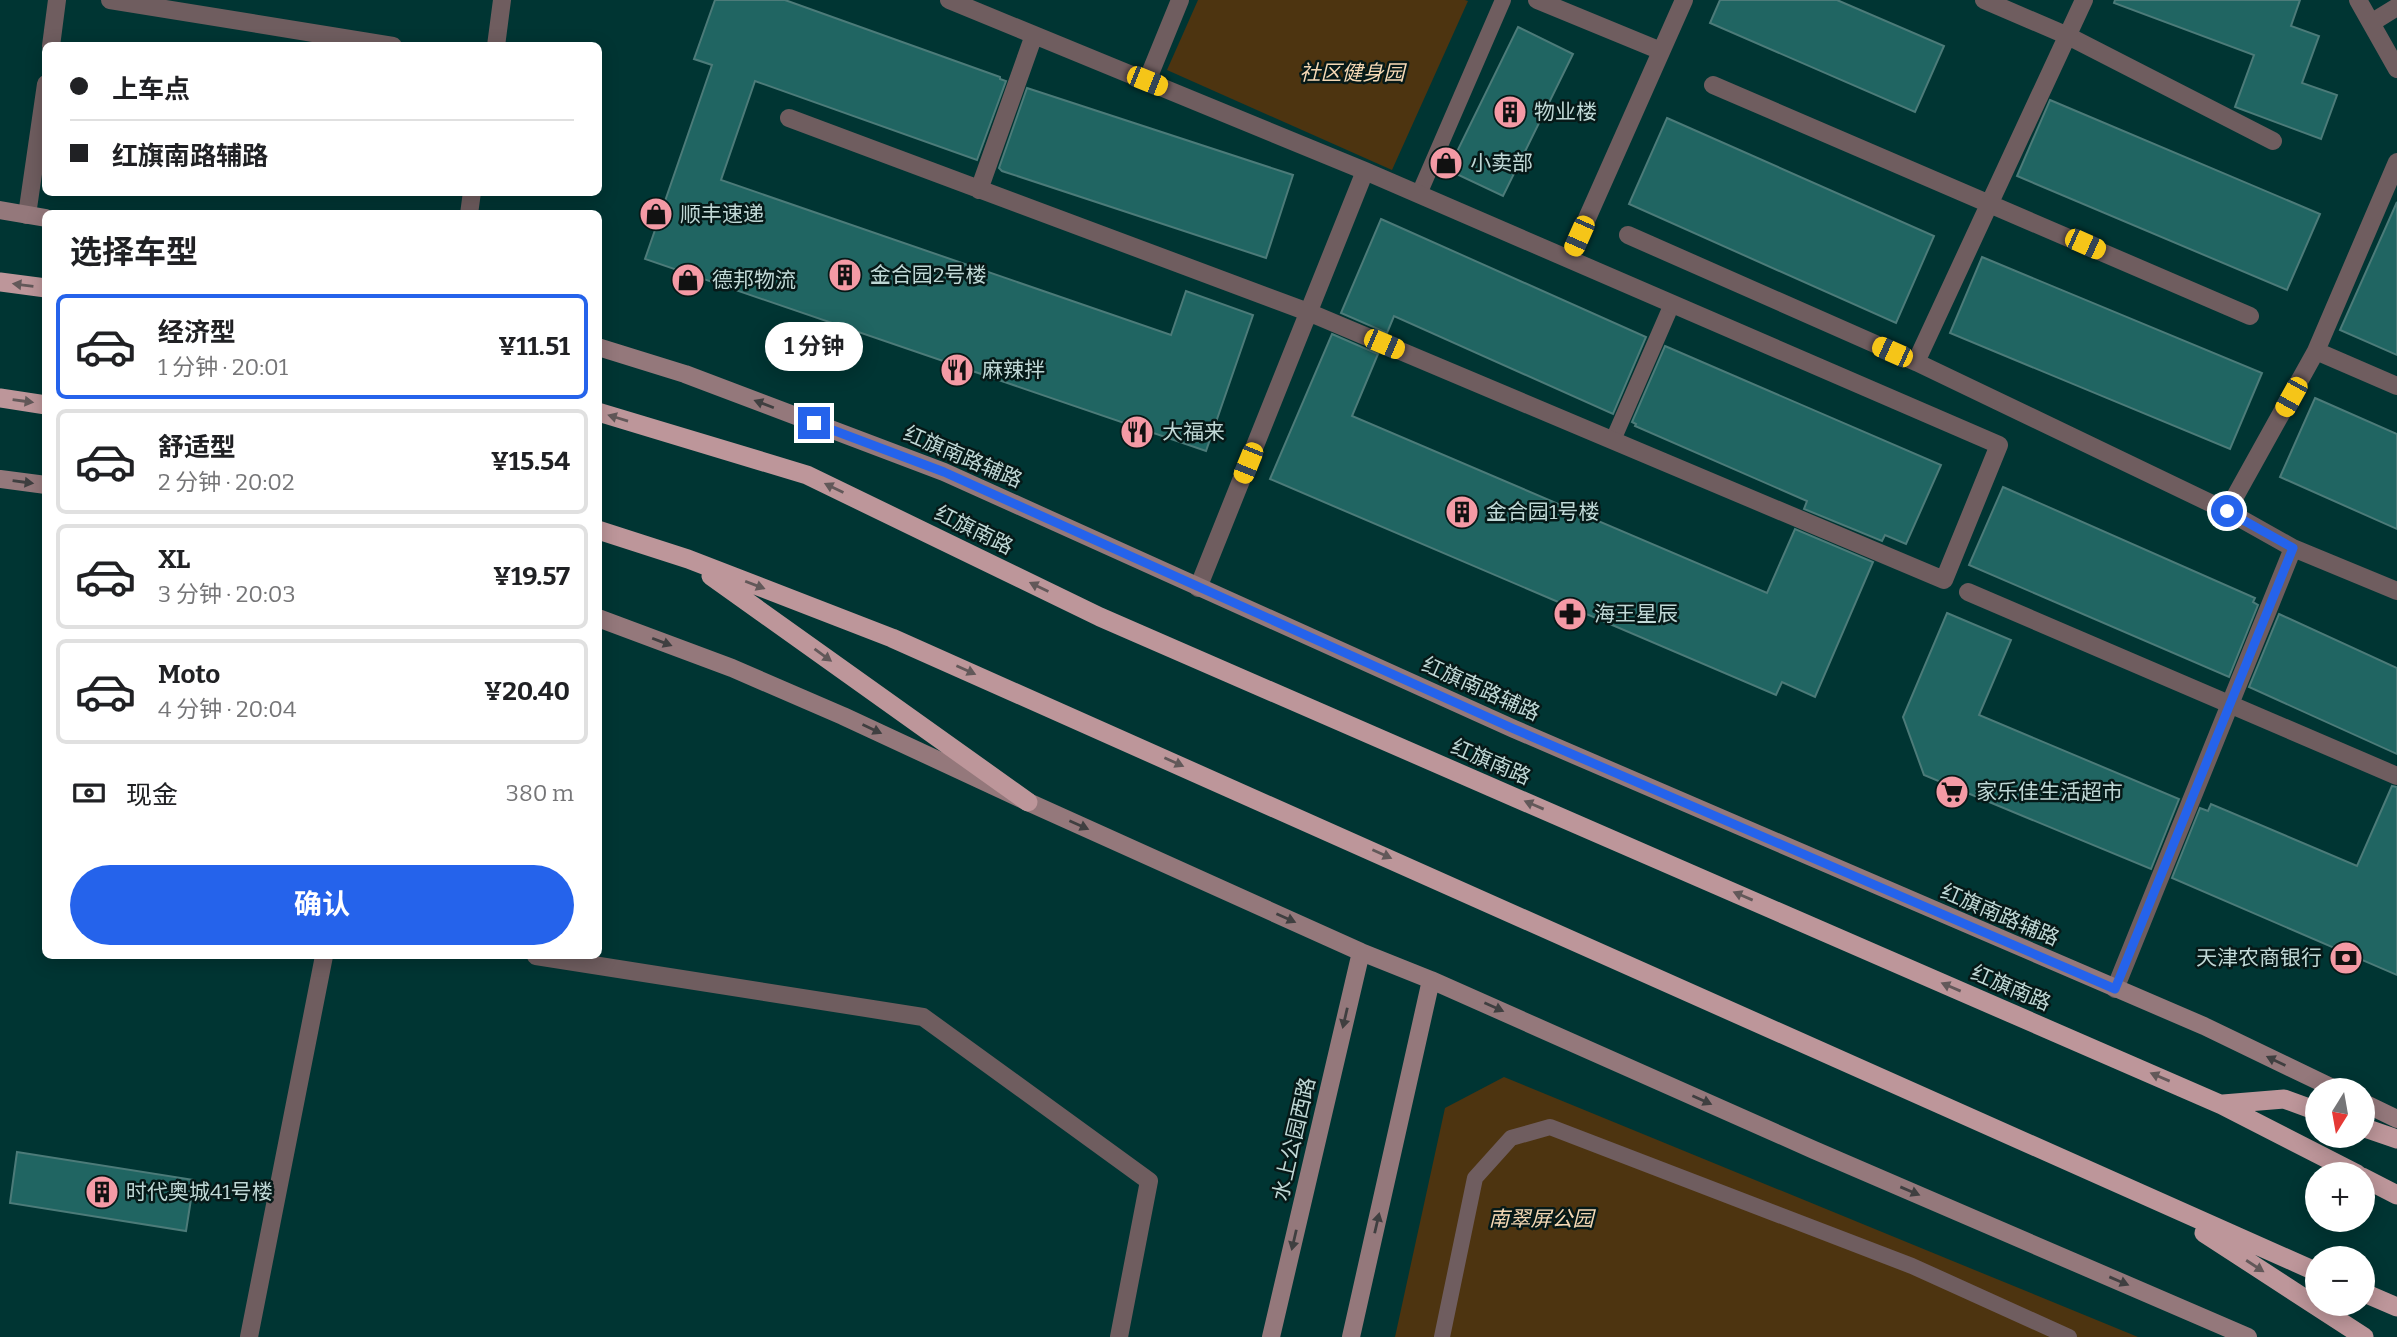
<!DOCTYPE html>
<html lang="zh">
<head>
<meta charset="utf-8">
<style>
	body { margin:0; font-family:Bitter,"Noto Sans SC",serif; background:#f2f2f2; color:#202124; height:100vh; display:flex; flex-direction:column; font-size:26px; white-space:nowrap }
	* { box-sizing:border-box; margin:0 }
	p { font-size:23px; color:#757577 }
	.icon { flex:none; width:38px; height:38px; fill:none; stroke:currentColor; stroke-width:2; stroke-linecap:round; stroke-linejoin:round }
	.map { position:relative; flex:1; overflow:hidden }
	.details { position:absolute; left:42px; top:210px; width:560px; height:749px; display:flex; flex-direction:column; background:#fff; border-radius:10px; box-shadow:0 4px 18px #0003 }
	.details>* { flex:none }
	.top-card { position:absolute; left:42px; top:42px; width:560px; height:154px; border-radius:10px; box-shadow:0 4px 18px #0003; display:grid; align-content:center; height:154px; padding:0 28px; background:#fff }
	.needle { width:46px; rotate:191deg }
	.fabs { position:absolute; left:2305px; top:1078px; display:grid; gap:14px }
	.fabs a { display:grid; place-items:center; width:70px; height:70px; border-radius:50%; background:#fff; box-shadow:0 4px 18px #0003; font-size:35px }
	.end { position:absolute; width:32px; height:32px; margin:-16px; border:9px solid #2563eb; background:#fff; box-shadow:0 0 0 4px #fff }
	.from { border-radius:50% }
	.bubble { position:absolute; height:49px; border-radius:24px; background:#fff; box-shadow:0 4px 18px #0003; font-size:23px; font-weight:700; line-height:49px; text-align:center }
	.car { position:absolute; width:21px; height:42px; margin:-21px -10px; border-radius:9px; box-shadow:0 0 5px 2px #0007; background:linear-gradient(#f5c518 24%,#345 0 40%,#f5c518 0 76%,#345 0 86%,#f5c518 0) }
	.top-card b { display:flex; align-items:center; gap:24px; height:66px; font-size:26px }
	.top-card b+b { border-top:2px solid #e0e0e0 }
	.top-card i { width:18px; height:18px; background:#202124 }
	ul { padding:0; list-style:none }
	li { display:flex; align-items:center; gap:21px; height:105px; margin:0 14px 10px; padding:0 14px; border:4px solid #e0e0e0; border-radius:10px }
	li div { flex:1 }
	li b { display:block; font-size:26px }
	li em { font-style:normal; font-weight:700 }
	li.active { border-color:#2563eb }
	li>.icon { width:63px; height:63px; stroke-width:1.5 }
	h2 { padding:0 28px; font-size:32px; line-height:84px }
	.pay { display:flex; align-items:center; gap:18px; height:77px; padding:0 28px; font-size:26px }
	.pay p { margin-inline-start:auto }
	.button { display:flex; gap:14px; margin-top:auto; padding:14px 28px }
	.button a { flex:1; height:80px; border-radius:42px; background:#2563eb; color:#fff; font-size:28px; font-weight:700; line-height:80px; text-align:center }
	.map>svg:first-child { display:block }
	.green { fill:#4d3410 }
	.building { fill:#206562; stroke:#4c7b79; stroke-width:2 }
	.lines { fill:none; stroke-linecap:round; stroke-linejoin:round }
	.service { stroke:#6f5d5f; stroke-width:16 }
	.minor { stroke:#6f5d5f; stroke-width:18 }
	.secondary { stroke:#94787b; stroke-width:18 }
	.trunk { stroke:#bd969a; stroke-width:19 }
	.oneway { fill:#625859 }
	.oneway2 { fill:#3f3f40 }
	.route { stroke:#2563eb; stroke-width:9 }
	.labels { text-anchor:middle; stroke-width:5; stroke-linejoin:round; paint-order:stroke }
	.park-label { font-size:21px; font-style:italic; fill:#f5d8b4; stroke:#061918 }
	.poi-label { font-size:21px; fill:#c0d8d6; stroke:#061918; text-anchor:start }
	.street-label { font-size:21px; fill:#c0d8d6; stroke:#061918 }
</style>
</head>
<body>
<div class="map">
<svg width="2397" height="1337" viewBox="0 0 2397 1337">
	<rect width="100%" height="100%" fill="#003533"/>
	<path class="green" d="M1198 0H1465L1468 1 1392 170 1167 70Z
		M1504 1077 2138 1337H1395L1445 1108Z"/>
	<path class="building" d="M715 0H785L1000 77V79L1006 81 977 160 755 81 721 180 1171 335 1186 291 1253 315 1206 451 645 259 712 65 694 59Z
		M1720 0H1837L1944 46 1915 112 1710 23Z
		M2115 0H2300L2291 26 2319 36 2302 83 2337 95 2321 139 2235 107 2254 55 2114 3Z
		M1518 27 1573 54 1503 196 1448 170Z
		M1027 88 1293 175 1266 258 1002 171 999 168Z
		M2050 100 2320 214 2287 290 2017 176Z
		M1667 118 1934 236 1896 323 1629 204Z
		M2397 202V355L2340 330Z
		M1381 219 1646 337 1613 414 1394 316 1387 333 1341 313Z
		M1982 257 2262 373 2230 449 1950 333Z
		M1332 334 1378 354 1352 416 1767 593 1795 529 1873 562 1815 697 1782 682 1776 695 1270 479Z
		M1665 346 1941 465 1906 544 1885 535 1882 541 1804 509 1807 501 1635 426 1636 424 1632 422Z
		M2315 398 2397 434V529L2280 477Z
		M2003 487 2255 598 2253 602 2258 605 2229 677 1969 565Z
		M1947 613 2011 640 1979 715 2179 799 2151 869 1924 775 1903 717Z
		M2279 614 2397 668V754L2249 687Z
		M2392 786 2397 787V975L2172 878 2200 808 2208 811 2211 804 2357 866Z
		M17 1152 194 1180 186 1231 10 1203Z"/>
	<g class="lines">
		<path class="service" d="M1419 194 1503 0
			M1613 440 1672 304
			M1442 1337 1475 1178 1511 1138 1550 1127 1912 1266 2069 1337"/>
		<path class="minor" d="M110 0 393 46
			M1537 0 1661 51
			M1984 0 2068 36 2273 141
			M2358 0 2397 69
			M2371 23 2397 7
			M51 46 57 0
			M496 46 502 0
			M1147 81 1180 0
			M1713 85 2250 316
			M789 118 1308 312 1944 580 1999 445 1365 171 949 0
			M979 190 1034 35
			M469 214 472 192
			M27 215 46 84
			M1628 235 1916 362 2227 511 2293 548 2397 591
			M1569 259 1684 0
			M2316 351 2397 386
			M1916 362 2084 0
			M2227 511 2316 351 2397 162
			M1198 588 1365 171
			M1968 592 2397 776
			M536 956 923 1017 1149 1181 1119 1337
			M2115 989 2293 548
			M249 1337 324 956"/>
		<path class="secondary" d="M0 210 46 218
			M598 347 685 374 944 472 1514 729 2204 1026 2337 1090
			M0 479 46 485
			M598 618 732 668 843 716 1028 802 1361 952 1431 980 1814 1150 2248 1337
			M2362 1102 2397 1119
			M1271 1337 1361 952
			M1351 1337 1431 980"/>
		<path class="trunk" d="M0 282 46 288
			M0 398 46 405
			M598 412 807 475 1100 617 2222 1105 2357 1174
			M598 530 688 559 892 638 2317 1272
			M711 576 1028 802
			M2223 1104 2284 1099 2317 1111
			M2362 1127 2397 1139
			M2362 1177 2397 1195
			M2204 1233 2364 1337
			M2362 1292 2397 1307"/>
	</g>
	<defs><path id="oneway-solid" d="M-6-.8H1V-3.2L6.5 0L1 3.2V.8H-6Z" transform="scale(1.75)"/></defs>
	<g class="oneway">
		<use href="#oneway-solid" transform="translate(23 285) rotate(-173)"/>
		<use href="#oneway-solid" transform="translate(23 401) rotate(8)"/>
		<use href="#oneway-solid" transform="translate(618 418) rotate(-163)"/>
		<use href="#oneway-solid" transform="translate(834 488) rotate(-154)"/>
		<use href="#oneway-solid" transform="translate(755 585) rotate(21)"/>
		<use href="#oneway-solid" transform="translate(1039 587) rotate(-154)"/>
		<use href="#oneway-solid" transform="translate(823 655) rotate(36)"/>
		<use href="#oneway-solid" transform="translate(966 670) rotate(24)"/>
		<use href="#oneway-solid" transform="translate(1174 762) rotate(24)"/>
		<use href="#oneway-solid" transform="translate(1534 805) rotate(-157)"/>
		<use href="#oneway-solid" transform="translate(1382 854) rotate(24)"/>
		<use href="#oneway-solid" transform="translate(1743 896) rotate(-157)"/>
		<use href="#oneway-solid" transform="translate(1951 987) rotate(-157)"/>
		<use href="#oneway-solid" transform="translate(2160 1077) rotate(-157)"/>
		<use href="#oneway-solid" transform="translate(2255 1266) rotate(33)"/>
	</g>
	<g class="oneway2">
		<use href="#oneway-solid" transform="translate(764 404) rotate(-159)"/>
		<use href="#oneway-solid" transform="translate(23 482) rotate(8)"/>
		<use href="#oneway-solid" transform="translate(662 642) rotate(21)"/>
		<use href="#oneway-solid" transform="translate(872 729) rotate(25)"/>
		<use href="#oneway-solid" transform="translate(1079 825) rotate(24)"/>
		<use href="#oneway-solid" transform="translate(1286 918) rotate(24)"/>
		<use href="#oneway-solid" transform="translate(1494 1007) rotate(24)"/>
		<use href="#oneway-solid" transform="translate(1345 1018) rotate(103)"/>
		<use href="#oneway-solid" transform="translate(2276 1061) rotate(-154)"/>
		<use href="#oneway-solid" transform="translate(1702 1100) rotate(24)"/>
		<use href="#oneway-solid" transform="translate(1910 1191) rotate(23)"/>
		<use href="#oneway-solid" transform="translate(1377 1223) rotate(-77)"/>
		<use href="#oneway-solid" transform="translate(1294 1240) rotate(103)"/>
		<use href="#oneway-solid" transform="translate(2119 1281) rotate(23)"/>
	</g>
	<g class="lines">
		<path class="route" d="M814 423 944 472 1514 729 2115 989 2293 548 2227 511"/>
	</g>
	<defs>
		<symbol id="building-disc" viewBox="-11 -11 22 22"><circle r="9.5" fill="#f49aa5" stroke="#061918"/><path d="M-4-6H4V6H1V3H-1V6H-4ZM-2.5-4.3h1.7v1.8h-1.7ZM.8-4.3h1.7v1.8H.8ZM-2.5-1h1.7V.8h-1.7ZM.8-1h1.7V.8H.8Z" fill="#111"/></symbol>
		<symbol id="shop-disc" viewBox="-11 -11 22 22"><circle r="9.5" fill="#f49aa5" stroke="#061918"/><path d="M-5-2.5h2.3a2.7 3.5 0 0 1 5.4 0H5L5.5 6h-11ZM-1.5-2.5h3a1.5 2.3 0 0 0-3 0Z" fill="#111"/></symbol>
		<symbol id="restaurant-disc" viewBox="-11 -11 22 22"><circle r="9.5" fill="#f49aa5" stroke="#061918"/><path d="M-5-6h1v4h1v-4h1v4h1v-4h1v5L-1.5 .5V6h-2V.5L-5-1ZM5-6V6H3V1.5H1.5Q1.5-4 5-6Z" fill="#111"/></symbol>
		<symbol id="pharmacy-disc" viewBox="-11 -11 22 22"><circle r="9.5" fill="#f49aa5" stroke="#061918"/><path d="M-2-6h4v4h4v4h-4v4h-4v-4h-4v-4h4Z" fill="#111"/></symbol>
		<symbol id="supermarket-disc" viewBox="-11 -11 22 22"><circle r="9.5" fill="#f49aa5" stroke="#061918"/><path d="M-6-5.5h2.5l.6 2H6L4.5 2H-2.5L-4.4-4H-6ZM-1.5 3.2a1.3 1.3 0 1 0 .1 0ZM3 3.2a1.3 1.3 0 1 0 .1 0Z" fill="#111"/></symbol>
		<symbol id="bank-disc" viewBox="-11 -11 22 22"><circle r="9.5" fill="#f49aa5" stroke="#061918"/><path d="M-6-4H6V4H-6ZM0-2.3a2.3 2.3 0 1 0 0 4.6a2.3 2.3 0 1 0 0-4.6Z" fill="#111"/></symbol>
	</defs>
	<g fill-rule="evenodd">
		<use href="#building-disc" x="1491" y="93" width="38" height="38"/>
		<use href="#shop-disc" x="1427" y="144" width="38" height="38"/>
		<use href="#shop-disc" x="637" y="195" width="38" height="38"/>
		<use href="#building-disc" x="826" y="256" width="38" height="38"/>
		<use href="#shop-disc" x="669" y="261" width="38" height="38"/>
		<use href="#restaurant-disc" x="938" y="351" width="38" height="38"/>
		<use href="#restaurant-disc" x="1118" y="413" width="38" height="38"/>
		<use href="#building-disc" x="1443" y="493" width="38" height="38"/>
		<use href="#pharmacy-disc" x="1551" y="595" width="38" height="38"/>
		<use href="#supermarket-disc" x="1933" y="773" width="38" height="38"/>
		<use href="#bank-disc" x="2327" y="939" width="38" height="38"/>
		<use href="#building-disc" x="83" y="1173" width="38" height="38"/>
	</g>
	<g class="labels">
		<g class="park-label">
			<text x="1352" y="80">社区健身园</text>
			<text x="1541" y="1226">南翠屏公园</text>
		</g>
		<g class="poi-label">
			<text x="1534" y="119">物业楼</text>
			<text x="1470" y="170">小卖部</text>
			<text x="680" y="221">顺丰速递</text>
			<text x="870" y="282">金合园2号楼</text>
			<text x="712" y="287">德邦物流</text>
			<text x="982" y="377">麻辣拌</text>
			<text x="1162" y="439">大福来</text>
			<text x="1486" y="519">金合园1号楼</text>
			<text x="1594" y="621">海王星辰</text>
			<text x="1976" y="799">家乐佳生活超市</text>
			<text x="2322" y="965" text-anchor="end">天津农商银行</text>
			<text x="126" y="1199">时代奥城41号楼</text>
		</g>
		<g class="street-label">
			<text transform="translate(963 457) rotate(23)" y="7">红旗南路辅路</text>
			<text transform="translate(974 530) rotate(26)" y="7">红旗南路</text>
			<text transform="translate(1481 689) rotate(24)" y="7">红旗南路辅路</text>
			<text transform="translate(1491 762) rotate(23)" y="7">红旗南路</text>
			<text transform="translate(2000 915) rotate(23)" y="7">红旗南路辅路</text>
			<text transform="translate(2011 988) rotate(23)" y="7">红旗南路</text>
			<text transform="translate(1294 1139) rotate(-77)" y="7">水上公园西路</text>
		</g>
	</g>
</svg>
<div class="fabs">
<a><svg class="needle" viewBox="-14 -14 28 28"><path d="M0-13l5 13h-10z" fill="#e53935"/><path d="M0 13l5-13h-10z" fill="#757577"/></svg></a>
<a>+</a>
<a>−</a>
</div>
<i class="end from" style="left:2227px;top:511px"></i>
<i class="end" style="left:814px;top:423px"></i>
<div class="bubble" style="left:765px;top:322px;width:98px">1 分钟</div>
<i class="car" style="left:1147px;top:81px;rotate:112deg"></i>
<i class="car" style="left:1579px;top:236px;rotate:204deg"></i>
<i class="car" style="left:2085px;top:244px;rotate:114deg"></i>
<i class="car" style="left:1384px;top:344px;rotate:113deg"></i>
<i class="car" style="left:1892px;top:352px;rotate:294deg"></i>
<i class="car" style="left:2291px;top:397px;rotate:209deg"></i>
<i class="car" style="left:1248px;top:463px;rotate:202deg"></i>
<div class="top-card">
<b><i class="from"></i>上车点</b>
<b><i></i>红旗南路辅路</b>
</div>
<section class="details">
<h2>选择车型</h2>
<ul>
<li class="active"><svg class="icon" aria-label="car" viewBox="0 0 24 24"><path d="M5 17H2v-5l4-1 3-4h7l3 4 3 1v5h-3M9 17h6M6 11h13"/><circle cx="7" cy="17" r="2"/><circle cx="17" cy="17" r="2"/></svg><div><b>经济型</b><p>1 分钟 · 20:01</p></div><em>¥11.51</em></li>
<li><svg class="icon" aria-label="car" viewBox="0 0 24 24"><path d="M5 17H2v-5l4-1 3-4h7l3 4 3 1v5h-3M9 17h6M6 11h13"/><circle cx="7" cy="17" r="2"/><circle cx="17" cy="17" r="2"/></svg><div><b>舒适型</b><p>2 分钟 · 20:02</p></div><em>¥15.54</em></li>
<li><svg class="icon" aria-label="car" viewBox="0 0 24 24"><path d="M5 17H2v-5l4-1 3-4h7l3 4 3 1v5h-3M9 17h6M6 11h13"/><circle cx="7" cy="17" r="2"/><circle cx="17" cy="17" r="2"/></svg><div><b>XL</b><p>3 分钟 · 20:03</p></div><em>¥19.57</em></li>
<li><svg class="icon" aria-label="car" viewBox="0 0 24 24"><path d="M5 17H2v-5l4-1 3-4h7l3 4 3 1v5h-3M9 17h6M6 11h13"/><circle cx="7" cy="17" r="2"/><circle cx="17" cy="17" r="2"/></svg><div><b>Moto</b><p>4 分钟 · 20:04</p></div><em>¥20.40</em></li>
</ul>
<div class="pay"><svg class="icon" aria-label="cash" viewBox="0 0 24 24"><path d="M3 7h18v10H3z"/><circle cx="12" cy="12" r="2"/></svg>现金<p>380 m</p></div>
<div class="button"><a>确认</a></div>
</section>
</div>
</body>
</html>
